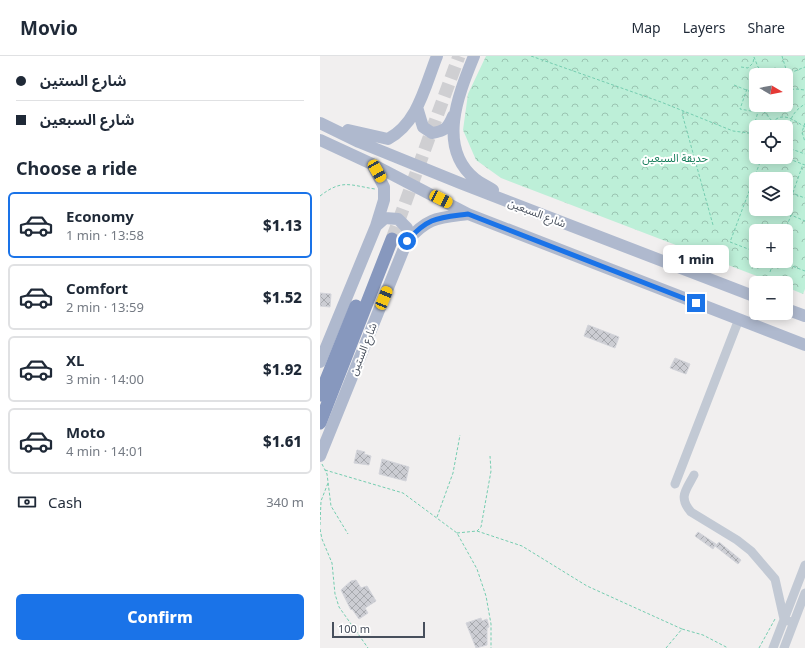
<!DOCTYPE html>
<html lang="en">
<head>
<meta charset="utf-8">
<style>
	body { margin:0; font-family:"Noto Sans","Noto Sans Arabic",sans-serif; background:#f2f2f3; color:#1f2937; height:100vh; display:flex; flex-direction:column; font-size:15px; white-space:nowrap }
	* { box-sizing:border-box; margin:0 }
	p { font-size:13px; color:#747a83 }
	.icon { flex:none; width:22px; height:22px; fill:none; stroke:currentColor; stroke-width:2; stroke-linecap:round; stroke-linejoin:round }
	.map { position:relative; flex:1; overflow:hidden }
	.side { display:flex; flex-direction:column; background:#fff; width:320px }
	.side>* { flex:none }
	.hud { display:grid; align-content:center; height:88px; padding:0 16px; background:#fff }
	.needle { width:26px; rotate:100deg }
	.fabs { position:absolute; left:429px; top:12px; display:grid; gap:8px }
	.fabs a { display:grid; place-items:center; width:44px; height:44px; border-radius:6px; background:#fff; box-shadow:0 2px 10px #0003; font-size:20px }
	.scale { position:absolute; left:12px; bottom:10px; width:93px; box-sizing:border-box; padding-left:4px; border:2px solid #474f5c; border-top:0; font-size:11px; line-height:14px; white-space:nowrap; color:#474f5c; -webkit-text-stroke:3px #fff; paint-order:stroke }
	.end { position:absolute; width:18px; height:18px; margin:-9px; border:5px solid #1a73e8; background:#fff; box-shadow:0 0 0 2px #fff }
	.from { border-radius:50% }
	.bubble { position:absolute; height:28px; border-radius:6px; background:#fff; box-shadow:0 2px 10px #0003; font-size:13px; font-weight:800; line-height:28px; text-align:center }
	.car { position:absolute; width:12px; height:24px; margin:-12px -6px; border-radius:5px; box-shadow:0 0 3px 1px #0007; background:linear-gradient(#f5c518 24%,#345 0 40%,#f5c518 0 76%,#345 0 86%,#f5c518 0) }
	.hud b { display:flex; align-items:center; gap:14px; height:38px; font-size:15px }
	.hud b+b { border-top:1px solid #e0e1e3 }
	.hud i { width:10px; height:10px; background:#1f2937 }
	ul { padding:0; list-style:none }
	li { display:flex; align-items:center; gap:12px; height:66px; margin:0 8px 6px; padding:0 8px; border:2px solid #e0e1e3; border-radius:6px }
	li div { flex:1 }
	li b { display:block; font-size:15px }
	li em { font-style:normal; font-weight:800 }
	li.on { border-color:#1a73e8 }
	li>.icon { width:36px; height:36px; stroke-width:1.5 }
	h2 { padding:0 16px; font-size:18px; line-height:48px }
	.pay { display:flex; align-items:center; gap:10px; height:44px; padding:0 16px; font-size:15px }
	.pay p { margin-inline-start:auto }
	.button { display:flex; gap:8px; margin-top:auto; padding:8px 16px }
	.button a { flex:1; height:46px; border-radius:6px; background:#1a73e8; color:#fff; font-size:16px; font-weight:800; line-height:46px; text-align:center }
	header { display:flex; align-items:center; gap:24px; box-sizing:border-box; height:56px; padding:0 20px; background:#fff; border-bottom:1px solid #e0e1e3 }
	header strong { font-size:19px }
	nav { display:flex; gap:22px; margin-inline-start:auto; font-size:14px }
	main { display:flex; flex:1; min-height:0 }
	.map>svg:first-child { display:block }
	.park { fill:url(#park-crowns); fill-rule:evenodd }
	.building { fill:url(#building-cross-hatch); stroke:#d3d4da }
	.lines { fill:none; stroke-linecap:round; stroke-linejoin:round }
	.highway-tunnel { stroke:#cfcfd2; stroke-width:13; stroke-dasharray:13 6; stroke-linecap:butt }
	.path { stroke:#75cdb0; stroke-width:1; stroke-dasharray:3 2; stroke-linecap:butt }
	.minor { stroke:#c2c9d4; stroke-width:9 }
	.major { stroke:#afb9ce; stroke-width:12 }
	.highway { stroke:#8798be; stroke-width:13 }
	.route { stroke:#1a73e8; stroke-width:5 }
	.labels { text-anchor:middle; stroke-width:4; stroke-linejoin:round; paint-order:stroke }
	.park-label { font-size:11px; fill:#177e5b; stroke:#fff }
	.street-label { font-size:11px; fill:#474f5c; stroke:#fff }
</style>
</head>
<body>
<header>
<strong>Movio</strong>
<nav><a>Map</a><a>Layers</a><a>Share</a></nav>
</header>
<main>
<section class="side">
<div class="hud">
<b><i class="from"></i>شارع الستين</b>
<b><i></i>شارع السبعين</b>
</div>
<h2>Choose a ride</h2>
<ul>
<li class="on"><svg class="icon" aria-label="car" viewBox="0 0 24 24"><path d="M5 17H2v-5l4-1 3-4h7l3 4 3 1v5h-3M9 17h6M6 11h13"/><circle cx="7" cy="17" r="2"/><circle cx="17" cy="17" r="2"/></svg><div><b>Economy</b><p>1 min · 13:58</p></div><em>$1.13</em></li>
<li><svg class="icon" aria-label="car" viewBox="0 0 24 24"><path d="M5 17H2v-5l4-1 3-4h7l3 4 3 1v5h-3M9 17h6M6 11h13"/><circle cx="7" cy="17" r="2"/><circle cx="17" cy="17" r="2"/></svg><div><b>Comfort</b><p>2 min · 13:59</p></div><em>$1.52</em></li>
<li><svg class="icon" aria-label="car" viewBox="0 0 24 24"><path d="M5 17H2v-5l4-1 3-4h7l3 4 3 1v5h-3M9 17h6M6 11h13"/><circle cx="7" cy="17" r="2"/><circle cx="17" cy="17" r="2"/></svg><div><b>XL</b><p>3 min · 14:00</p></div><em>$1.92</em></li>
<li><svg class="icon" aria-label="car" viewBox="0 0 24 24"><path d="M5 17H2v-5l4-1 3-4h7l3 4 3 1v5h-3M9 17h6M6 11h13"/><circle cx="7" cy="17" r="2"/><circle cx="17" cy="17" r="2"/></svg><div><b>Moto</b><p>4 min · 14:01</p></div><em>$1.61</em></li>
</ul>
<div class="pay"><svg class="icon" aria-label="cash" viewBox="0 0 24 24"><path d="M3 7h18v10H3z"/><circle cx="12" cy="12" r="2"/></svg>Cash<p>340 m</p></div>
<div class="button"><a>Confirm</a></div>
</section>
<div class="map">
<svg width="485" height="592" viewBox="0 0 485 592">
	<defs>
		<pattern id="park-crowns" width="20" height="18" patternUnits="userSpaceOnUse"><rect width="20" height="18" fill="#bdefd8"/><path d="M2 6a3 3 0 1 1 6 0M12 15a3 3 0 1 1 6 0" fill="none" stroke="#9bc4b2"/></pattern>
		<pattern id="building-cross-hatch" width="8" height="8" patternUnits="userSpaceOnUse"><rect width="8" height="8" fill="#cccdd3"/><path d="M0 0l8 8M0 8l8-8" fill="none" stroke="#a7a9ae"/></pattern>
	</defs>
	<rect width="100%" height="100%" fill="#f1efef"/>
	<path class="park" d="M166 0H485V233L483 238 466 231V227H455L181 122 156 104 143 74 148 38ZM436 19H466V49H436ZM436 71H466V101H436ZM436 123H466V153H436ZM436 175H466V205H436Z"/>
	<path class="building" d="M0 237 11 238 10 251 0 250Z
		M268 269 299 281 295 292 264 280Z
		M355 302 370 308 366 318 350 312Z
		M37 394 45 396 44 398 51 400 49 409 34 407Z
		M62 403 89 411 86 425 59 418Z
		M378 476 396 488 393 493 375 480Z
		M399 486 421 504 418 508 395 490Z
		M36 524 41 532 47 530 56 545 45 552 48 557 39 563 32 553 31 554 21 534 31 525Z
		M161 562 162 565 167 563 169 571 167 572V589L156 592 146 567Z"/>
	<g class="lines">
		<path class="highway-tunnel" d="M72 183 139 0"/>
		<path class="path" d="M211 0 341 46 413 75 429 77 433 73 440 49
			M462 0 472 33
			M421 11 428 12 433 7 434 1 438 11 447 19
			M465 19 485 11
			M414 29 436 38
			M427 33 420 53 431 55 439 51
			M466 34 476 33 485 34
			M432 35 436 25
			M440 51 452 65
			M363 55V61L393 169
			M485 67 482 76 485 86
			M449 71C460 53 472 63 485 71
			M429 77 436 80
			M466 91 485 98
			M464 101 485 109
			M467 102C475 82 459 64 485 48
			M431 134 436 135
			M466 135 485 142
			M0 140C22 123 29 129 55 133
			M466 147 469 148 483 108
			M465 175 471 159 485 165
			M436 196 410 186 442 101
			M459 205 485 215
			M450 216 454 205
			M2 408 7 418 11 450 28 478
			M5 414 83 437 137 477 157 513 166 540 171 568V592
			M117 461 133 417 140 379
			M0 469 1 445 8 427
			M0 473 2 483 12 507 15 538 19 551 48 592
			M157 475 202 490 267 530 362 573
			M137 477 157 475 161 471 171 415 170 400
			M346 592 362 573 383 579 408 592
			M439 592 455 563"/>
		<path class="minor" d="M374 419C366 434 358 441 371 456L417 484 431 495 455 523 464 563 473 567
			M355 428 419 263
			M453 592 485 509
			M464 592 485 537"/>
		<path class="major" d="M154 0C139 37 116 91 155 123 160 127 167 130 173 134
			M97 51 103 71 112 77C125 75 128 72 133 60
			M0 67 39 86 140 127 436 241
			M28 74 68 83C98 67 105 30 117 0
			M0 84 52 108 148 158 485 289
			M56 170 65 162 78 163 87 172V185
			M466 253 485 260
			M0 306 56 170 64 144V131L52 108
			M0 400 87 185C108 161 118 162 148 158"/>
		<path class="highway" d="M0 339 36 250
			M0 367 72 183"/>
	</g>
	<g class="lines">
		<path class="route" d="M87 185C108 161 118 162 148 158L376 247"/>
	</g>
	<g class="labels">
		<g class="park-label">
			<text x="355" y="106">حديقة السبعين</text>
		</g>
		<g class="street-label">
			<text transform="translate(217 157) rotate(21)" y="4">شارع السبعين</text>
			<text transform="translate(43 293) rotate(-68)" y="4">شارع الستين</text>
		</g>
	</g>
</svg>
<div class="fabs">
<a><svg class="needle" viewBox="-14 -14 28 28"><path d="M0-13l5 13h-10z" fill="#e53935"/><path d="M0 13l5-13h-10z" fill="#747a83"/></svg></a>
<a><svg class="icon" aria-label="locate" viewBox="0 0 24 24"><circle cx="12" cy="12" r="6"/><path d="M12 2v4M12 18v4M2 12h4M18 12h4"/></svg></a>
<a><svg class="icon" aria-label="layers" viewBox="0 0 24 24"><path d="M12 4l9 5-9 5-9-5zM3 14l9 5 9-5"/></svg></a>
<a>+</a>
<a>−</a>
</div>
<div class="scale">100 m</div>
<i class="end from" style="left:87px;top:185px"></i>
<i class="end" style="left:376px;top:247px"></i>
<div class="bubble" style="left:343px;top:189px;width:66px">1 min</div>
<i class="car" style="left:57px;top:115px;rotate:150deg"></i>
<i class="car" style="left:121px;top:143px;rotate:117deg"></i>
<i class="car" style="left:64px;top:242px;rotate:22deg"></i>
</div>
</main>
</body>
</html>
